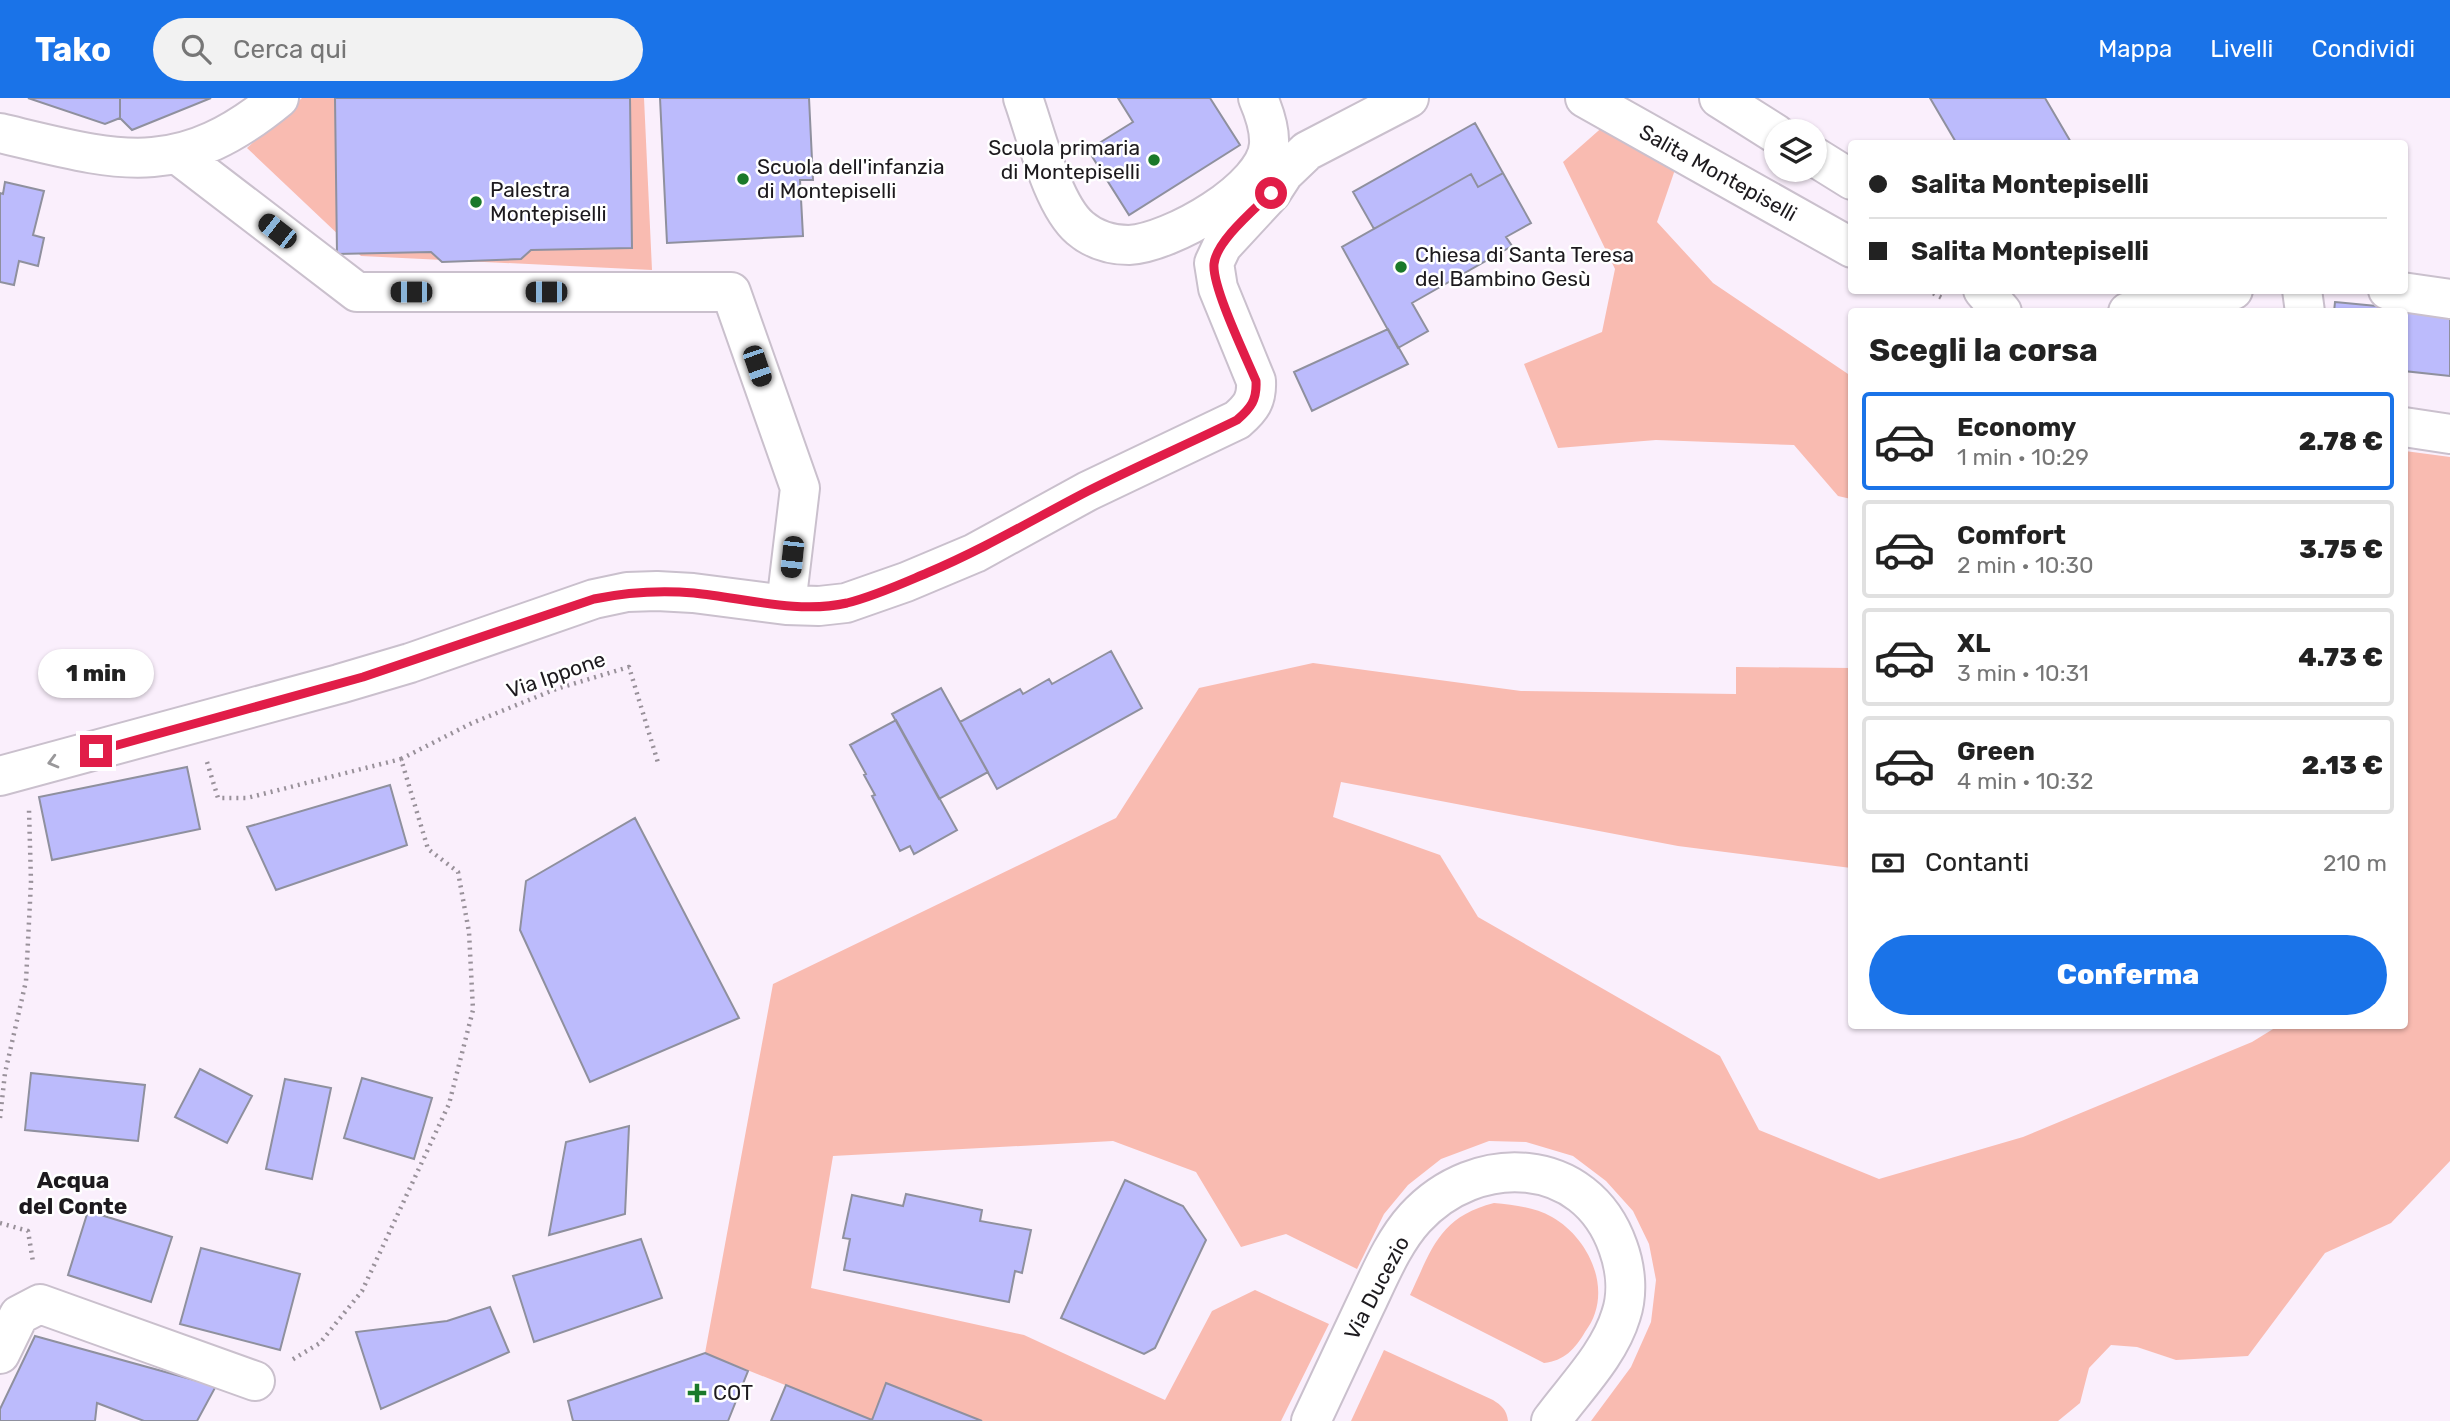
<!DOCTYPE html>
<html lang="it">
<head>
<meta charset="utf-8">
<style>
	body { margin:0; font-family:Rubik,sans-serif; background:#f2f2f2; color:#222; height:100vh; display:flex; flex-direction:column; font-size:26px; white-space:nowrap }
	* { box-sizing:border-box; margin:0 }
	p { font-size:23px; color:#767676 }
	.icon { flex:none; width:38px; height:38px; fill:none; stroke:currentColor; stroke-width:2; stroke-linecap:round; stroke-linejoin:round }
	.map { position:relative; flex:1; overflow:hidden }
	.side { position:absolute; left:1848px; top:210px; width:560px; height:721px; display:flex; flex-direction:column; background:#fff; border-radius:7px; box-shadow:0 2px 5px #0004 }
	.side>* { flex:none }
	.hud { position:absolute; left:1848px; top:42px; width:560px; height:154px; border-radius:7px; box-shadow:0 2px 5px #0004; display:grid; align-content:center; height:154px; padding:0 21px; background:#fff }
	.fabs { position:absolute; left:1764px; top:21px; display:grid; gap:14px }
	.fabs a { display:grid; place-items:center; width:63px; height:63px; border-radius:50%; background:#fff; box-shadow:0 2px 5px #0004; font-size:35px }
	.end { position:absolute; width:32px; height:32px; margin:-16px; border:9px solid #e11d48; background:#fff; box-shadow:0 0 0 4px #fff }
	.from { border-radius:50% }
	.bubble { position:absolute; height:49px; border-radius:24px; background:#fff; box-shadow:0 2px 5px #0004; font-size:23px; font-weight:800; line-height:49px; text-align:center }
	.car { position:absolute; width:21px; height:42px; margin:-21px -10px; border-radius:9px; box-shadow:0 0 5px 2px #0007; background:linear-gradient(#222 24%,#8ab4d8 0 40%,#222 0 76%,#8ab4d8 0 86%,#222 0) }
	.hud b { display:flex; align-items:center; gap:24px; height:66px; font-size:26px }
	.hud b+b { border-top:2px solid #e0e0e0 }
	.hud i { width:18px; height:18px; background:#222 }
	ul { padding:0; list-style:none }
	li { display:flex; align-items:center; gap:21px; height:98px; margin:0 14px 10px; padding:0 7px; border:4px solid #e0e0e0; border-radius:7px }
	li div { flex:1 }
	li b { display:block; font-size:26px }
	li em { font-style:normal; font-weight:800 }
	li.selected { border-color:#1a73e8 }
	li>.icon { width:63px; height:63px; stroke-width:1.5 }
	h2 { padding:0 21px; font-size:32px; line-height:84px }
	.pay { display:flex; align-items:center; gap:18px; height:77px; padding:0 21px; font-size:26px }
	.pay p { margin-inline-start:auto }
	.primary-button { display:flex; gap:14px; margin-top:auto; padding:14px 21px }
	.primary-button a { flex:1; height:80px; border-radius:42px; background:#1a73e8; color:#fff; font-size:28px; font-weight:800; line-height:80px; text-align:center }
	header { display:flex; align-items:center; gap:42px; box-sizing:border-box; height:98px; padding:0 35px; background:#1a73e8; color:#fff }
	header strong { font-size:33px }
	nav { display:flex; gap:38px; margin-inline-start:auto; font-size:24px }
	.search { width:490px; height:63px; background:#f2f2f2; display:flex; align-items:center; gap:18px; box-sizing:border-box; padding:0 24px; border-radius:38px; color:#767676; font-size:26px }
	.map>svg:first-child { display:block }
	.green { fill:#f9bbb1 }
	.building { fill:#bcbbfc; stroke:#8f909e; stroke-width:2 }
	.lines { fill:none; stroke-linecap:round; stroke-linejoin:round }
	.street-casing { stroke:#cac0cd; stroke-width:42 }
	.path { stroke:#99919a; stroke-width:4.5; stroke-dasharray:2 5; stroke-linecap:butt }
	.street { stroke:#fff; stroke-width:38 }
	.oneway { stroke:#99989a }
	.route { stroke:#e11d48; stroke-width:9 }
	.poi-dot { fill:#1a792a; stroke:#fff; stroke-width:2.5 }
	.labels { text-anchor:middle; stroke-width:5; stroke-linejoin:round; paint-order:stroke }
	.poi-label { font-size:21px; fill:#1d1a1e; stroke:#fff; text-anchor:start }
	.street-label { font-size:21px; fill:#1d1a1e; stroke:#fff }
	.neighbourhood-label { font-size:23px; font-weight:bold; fill:#1d1a1e; stroke:#fff }
</style>
</head>
<body>
<header>
<strong>Tako</strong>
<div class="search"><svg class="icon" aria-label="search" viewBox="0 0 24 24"><circle cx="10" cy="10" r="6"/><path d="M15 15l6 6"/></svg>Cerca qui</div>
<nav><a>Mappa</a><a>Livelli</a><a>Condividi</a></nav>
</header>
<div class="map">
<svg width="2450" height="1323" viewBox="0 0 2450 1323">
	<rect width="100%" height="100%" fill="#faeffc"/>
	<path class="green" d="M302 0H644L652 172 361 158 247 50Z
		M1606 26 1679 60 1657 124 1713 185 1851 278V401L1838 398 1794 347 1656 342 1558 350 1524 266 1602 234 1615 171 1563 64Z
		M2405 353 2450 359V1063L2391 1125 2325 1155 2248 1258 2176 1262 2137 1249 2111 1247 2089 1270 2080 1305 2058 1323H1591L1631 1269 1651 1224 1656 1182 1649 1146 1633 1113 1606 1083 1573 1058 1526 1044 1489 1043 1441 1061 1408 1087 1384 1116 1357 1171 1286 1136 1241 1149 1196 1074 1113 1043 833 1058 811 1190 1024 1237 1165 1302 1212 1213 1255 1192 1329 1226 1281 1323H982L887 1285 872 1322 705 1255 773 886 1116 720 1199 590 1313 565 1521 593 1736 596V569L1851 570V770L1678 748 1341 684 1333 719 1440 757 1478 819 1720 958 1759 1032 1879 1081 2023 1039 2252 944 2278 928H2404Z
		M1494 1105C1514 1107 1534 1109 1552 1119 1584 1137 1607 1179 1595 1215 1593 1222 1589 1228 1585 1234 1575 1251 1564 1263 1544 1265L1410 1197C1432 1151 1439 1119 1494 1105Z
		M1384 1252 1493 1302C1501 1307 1507 1312 1508 1323H1351Z"/>
	<path class="building" d="M28 0H120V20L105 26Z
		M120 0H211L132 32 120 20Z
		M335 0H630L632 150 531 152 521 161 442 164 431 154 337 156Z
		M660 0H809L813 82H800L803 138 667 145Z
		M1118 0H1210L1240 47 1129 117 1088 52 1133 24Z
		M1930 0H2045L2072 46H1957Z
		M1475 25 1503 75 1478 89 1471 76 1374 131 1353 94Z
		M1503 75 1531 125 1506 139 1512 148 1412 205 1428 233 1398 250 1342 149 1471 76 1478 89Z
		M5 84 44 93 33 137 44 140 38 168 19 163 14 187 0 184V95L3 96Z
		M2335 204 2450 215V278L2404 273V214H2334Z
		M1388 231 1408 266 1312 313 1294 274Z
		M1111 553 1142 610 997 691 960 624 1020 591 1023 596 1049 581 1052 586Z
		M941 590 988 674 939 701 892 616Z
		M896 622 957 732 914 756 910 748 900 753 872 698 875 697 864 677 866 676 850 647Z
		M187 669 200 731 52 762 39 699Z
		M390 687 407 747 276 792 247 729Z
		M635 720 739 920 590 984 520 832 526 783Z
		M200 971 252 998 227 1045 175 1019Z
		M31 975 145 987 138 1043 25 1032Z
		M362 980 432 1000 414 1061 344 1040Z
		M285 981 331 990 312 1081 266 1071Z
		M629 1028 625 1116 549 1137 566 1044Z
		M1125 1082 1183 1108 1206 1142 1155 1250 1144 1256 1061 1220Z
		M906 1096 982 1112 980 1123 1031 1132 1022 1175 1015 1173 1009 1204 844 1172 850 1141 843 1140 852 1097 903 1108Z
		M88 1113 172 1139 151 1204 68 1177Z
		M641 1141 662 1200 534 1244 513 1178Z
		M201 1150 300 1176 280 1252 180 1226Z
		M490 1209 509 1254 381 1311 356 1234 447 1223Z
		M35 1238 216 1288 197 1323H144L97 1305 95 1323H0V1311Z
		M705 1255 748 1273 728 1323H573L568 1303Z
		M886 1285 982 1323H771L786 1287 872 1322Z"/>
	<g class="lines">
		<defs>
			<path id="street" d="M1023 0C1036 36 1052 106 1080 130 1094 142 1112 147 1129 147 1170 145 1267 91 1269 46 1270 30 1264 14 1258 0
				M1585 0 1852 150
				M1719 0 1776 36
				M0 35C118 63 177 84 279 0
				M177 56 357 194H731L800 390 786 507
				M1815 59 1852 82
				M1983 192 2002 214
				M2302 192 2305 214
				M2388 192 2450 201
				M2128 214 2233 192
				M2404 329 2450 336
				M0 678 339 586 410 565 594 501 627 494 657 493 693 495 786 507 819 508 846 505 906 484 975 455 1088 393 1237 322C1251 310 1257 302 1256 283L1218 190 1214 165 1222 148 1271 95 1284 75 1307 53 1409 0
				M0 1256 19 1217 40 1206 255 1283
				M1311 1323C1329 1285 1347 1246 1365 1208 1379 1179 1393 1144 1415 1120 1476 1053 1586 1057 1618 1149 1626 1171 1628 1196 1621 1217 1609 1257 1575 1290 1551 1323"/>
		</defs>
		<use href="#street" class="street-casing"/>
		<path class="path" d="M1927 192 1942 200
			M401 661 472 625 556 591 629 569 659 668
			M207 664 218 700H247L401 661 428 751 458 774 469 834 473 912 449 1006 362 1193 320 1245 290 1263
			M0 1020 5 975 26 883 31 784 29 712
			M0 1125 28 1133 33 1164"/>
		<use href="#street" class="street"/>
	</g>
	<defs><path id="oneway-chevron" d="M-2-3.5L2.5 0L-2 3.5" fill="none" stroke-width="1.6" stroke-linecap="round" stroke-linejoin="round" transform="scale(1.75)"/></defs>
	<use class="oneway" href="#oneway-chevron" transform="translate(53 664) rotate(165)"/>
	<g class="lines">
		<path class="route" d="M96 653 363 579 594 501C628 494 659 492 694 495 744 500 798 516 847 505 875 498 901 486 927 475 984 451 1034 421 1088 393 1137 368 1188 346 1237 322 1251 310 1257 302 1256 283 1246 259 1212 189 1214 166 1216 143 1255 111 1271 95"/>
	</g>
	<g class="poi-dot">
		<circle cx="1154" cy="62" r="7"/>
		<circle cx="743" cy="81" r="7"/>
		<circle cx="476" cy="104" r="7"/>
		<circle cx="1401" cy="169" r="7"/>
		<path d="M693.5 1284.5h7v7h7v7h-7v7h-7v-7h-7v-7h7z"/>
	</g>
	<g class="labels">
		<g class="poi-label">
			<text x="1140" y="57" text-anchor="end">Scuola primaria<tspan x="1140" dy="24">di Montepiselli</tspan></text>
			<text x="757" y="76">Scuola dell'infanzia<tspan x="757" dy="24">di Montepiselli</tspan></text>
			<text x="490" y="99">Palestra<tspan x="490" dy="24">Montepiselli</tspan></text>
			<text x="1415" y="164">Chiesa di Santa Teresa<tspan x="1415" dy="24">del Bambino Gesù</tspan></text>
			<text x="713" y="1302">COT</text>
		</g>
		<g class="street-label">
			<text transform="translate(1718 75) rotate(29)" y="7">Salita Montepiselli</text>
			<text transform="translate(556 577) rotate(-19)" y="7">Via Ippone</text>
			<text transform="translate(1377 1190) rotate(-62)" y="7">Via Ducezio</text>
		</g>
		<g class="neighbourhood-label">
			<text x="73" y="1090">Acqua<tspan x="73" dy="26">del Conte</tspan></text>
		</g>
	</g>
</svg>
<div class="fabs">
<a><svg class="icon" aria-label="layers" viewBox="0 0 24 24"><path d="M12 4l9 5-9 5-9-5zM3 14l9 5 9-5"/></svg></a>
</div>
<i class="end from" style="left:1271px;top:95px"></i>
<i class="end" style="left:96px;top:653px"></i>
<div class="bubble" style="left:38px;top:551px;width:116px">1 min</div>
<i class="car" style="left:277px;top:133px;rotate:308deg"></i>
<i class="car" style="left:411px;top:194px;rotate:270deg"></i>
<i class="car" style="left:546px;top:194px;rotate:270deg"></i>
<i class="car" style="left:757px;top:268px;rotate:161deg"></i>
<i class="car" style="left:792px;top:459px;rotate:186deg"></i>
<div class="hud">
<b><i class="from"></i>Salita Montepiselli</b>
<b><i></i>Salita Montepiselli</b>
</div>
<section class="side">
<h2>Scegli la corsa</h2>
<ul>
<li class="selected"><svg class="icon" aria-label="car" viewBox="0 0 24 24"><path d="M5 17H2v-5l4-1 3-4h7l3 4 3 1v5h-3M9 17h6M6 11h13"/><circle cx="7" cy="17" r="2"/><circle cx="17" cy="17" r="2"/></svg><div><b>Economy</b><p>1 min · 10:29</p></div><em>2.78 €</em></li>
<li><svg class="icon" aria-label="car" viewBox="0 0 24 24"><path d="M5 17H2v-5l4-1 3-4h7l3 4 3 1v5h-3M9 17h6M6 11h13"/><circle cx="7" cy="17" r="2"/><circle cx="17" cy="17" r="2"/></svg><div><b>Comfort</b><p>2 min · 10:30</p></div><em>3.75 €</em></li>
<li><svg class="icon" aria-label="car" viewBox="0 0 24 24"><path d="M5 17H2v-5l4-1 3-4h7l3 4 3 1v5h-3M9 17h6M6 11h13"/><circle cx="7" cy="17" r="2"/><circle cx="17" cy="17" r="2"/></svg><div><b>XL</b><p>3 min · 10:31</p></div><em>4.73 €</em></li>
<li><svg class="icon" aria-label="car" viewBox="0 0 24 24"><path d="M5 17H2v-5l4-1 3-4h7l3 4 3 1v5h-3M9 17h6M6 11h13"/><circle cx="7" cy="17" r="2"/><circle cx="17" cy="17" r="2"/></svg><div><b>Green</b><p>4 min · 10:32</p></div><em>2.13 €</em></li>
</ul>
<div class="pay"><svg class="icon" aria-label="cash" viewBox="0 0 24 24"><path d="M3 7h18v10H3z"/><circle cx="12" cy="12" r="2"/></svg>Contanti<p>210 m</p></div>
<div class="primary-button"><a>Conferma</a></div>
</section>
</div>
</body>
</html>
